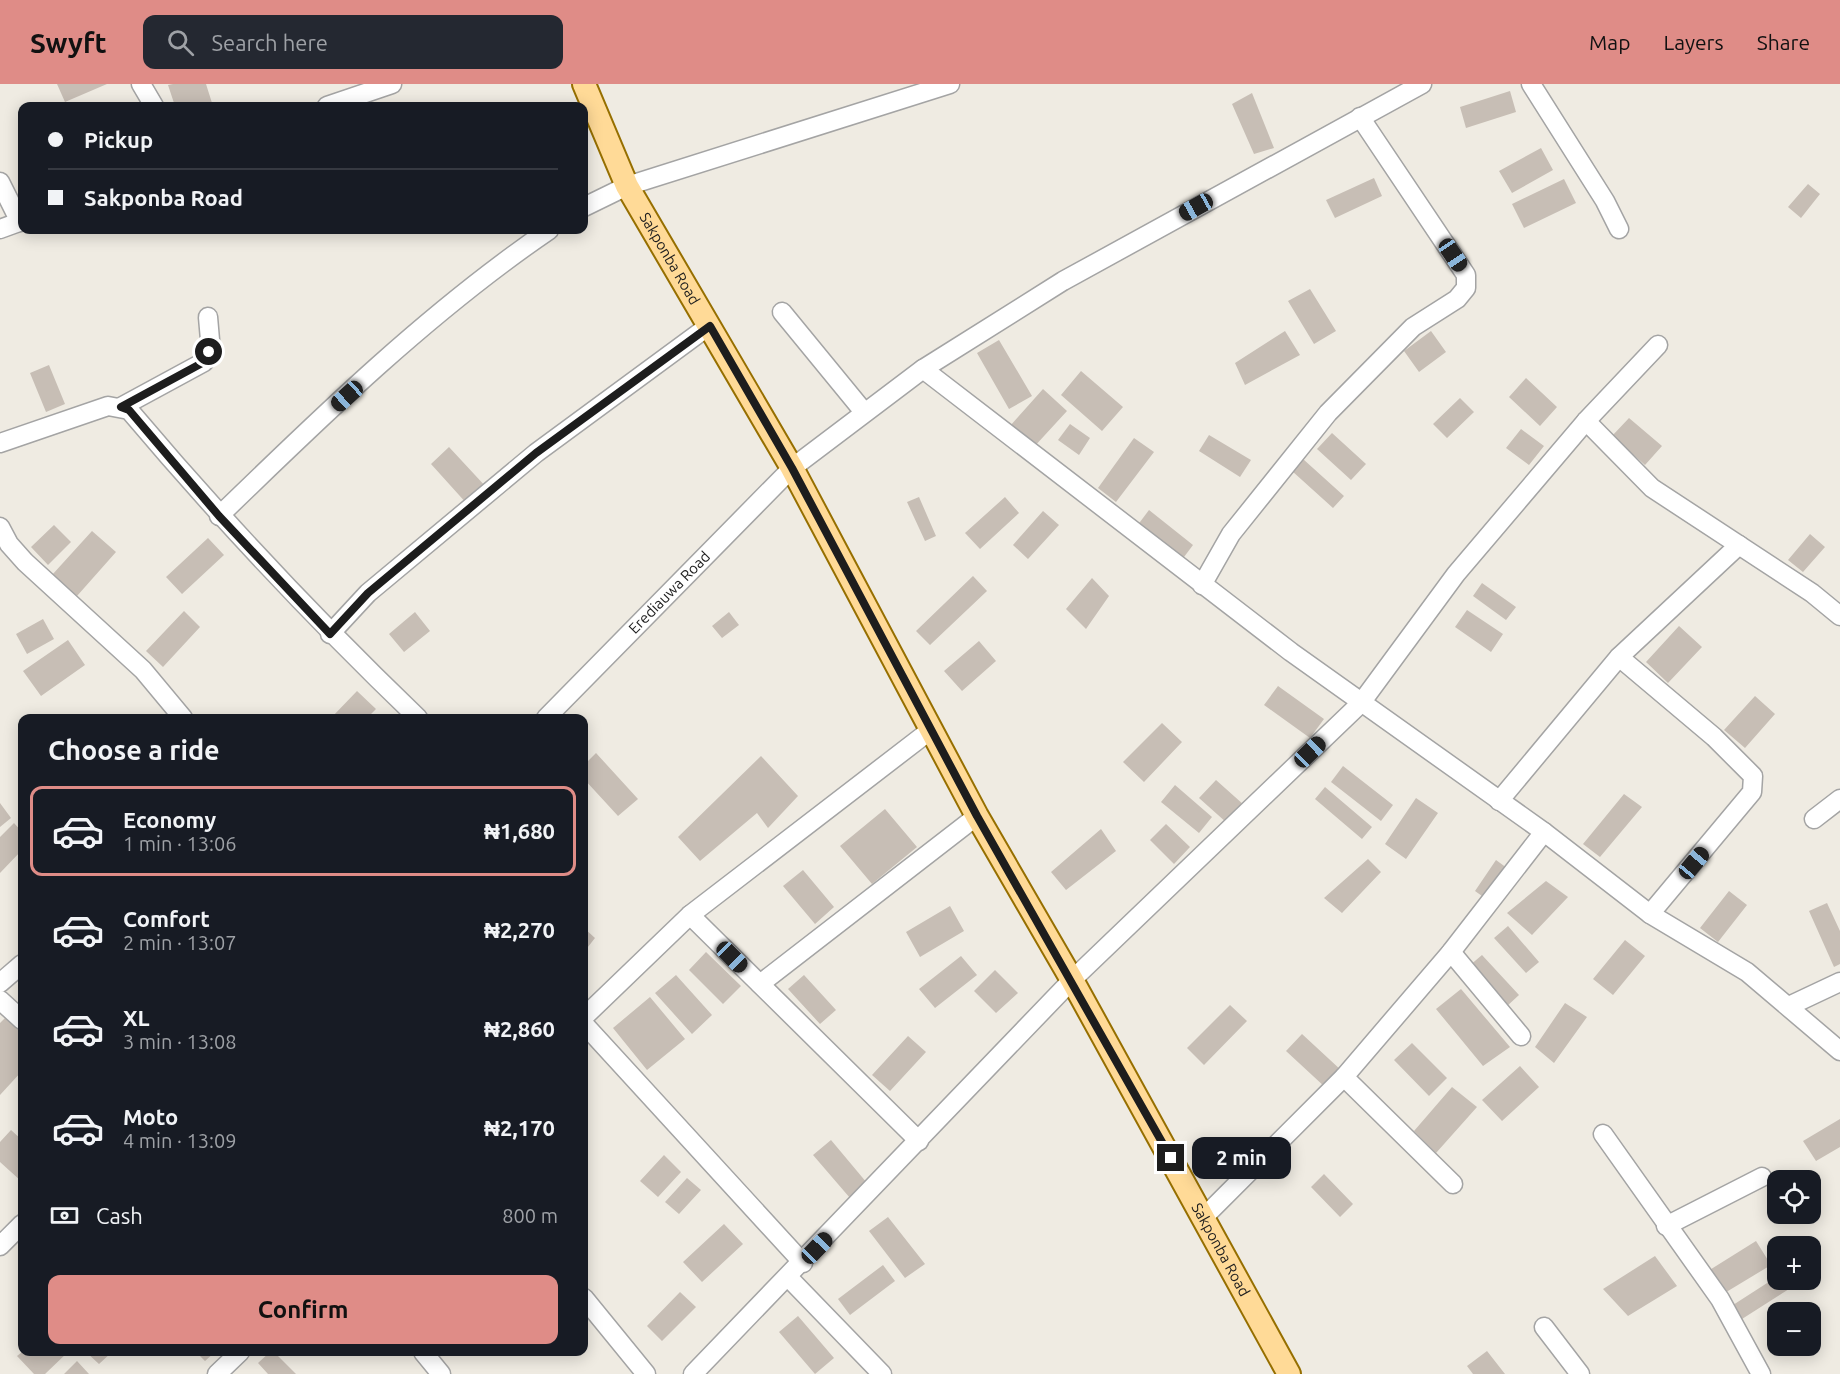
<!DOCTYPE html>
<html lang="en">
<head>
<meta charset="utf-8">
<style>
	body { margin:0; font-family:Ubuntu,sans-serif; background:#242831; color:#f1f3f6; height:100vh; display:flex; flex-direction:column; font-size:22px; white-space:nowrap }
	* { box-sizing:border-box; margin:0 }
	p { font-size:20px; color:#9ea1a6 }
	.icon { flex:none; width:33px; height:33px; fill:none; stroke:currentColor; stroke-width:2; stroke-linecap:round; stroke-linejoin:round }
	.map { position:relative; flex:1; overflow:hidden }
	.sheet { position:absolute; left:18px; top:630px; width:570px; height:642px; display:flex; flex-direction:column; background:#171b24; border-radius:12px; box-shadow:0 3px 15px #0003 }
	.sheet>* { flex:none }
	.hud { position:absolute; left:18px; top:18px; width:570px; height:132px; border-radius:12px; box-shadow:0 3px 15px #0003; display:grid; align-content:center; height:132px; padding:0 30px; background:#171b24 }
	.fabs { position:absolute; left:1767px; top:1086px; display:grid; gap:12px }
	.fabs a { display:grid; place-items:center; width:54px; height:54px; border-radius:12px; background:#171b24; box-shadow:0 3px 15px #0003; font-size:30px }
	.end { position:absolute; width:27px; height:27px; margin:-14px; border:8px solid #1d1d1d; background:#fff; box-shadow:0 0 0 3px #fff }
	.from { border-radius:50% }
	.bubble { position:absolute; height:42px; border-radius:12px; background:#171b24; box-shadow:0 3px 15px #0003; font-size:20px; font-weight:700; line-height:42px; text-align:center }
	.car { position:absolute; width:18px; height:36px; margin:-18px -9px; border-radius:8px; box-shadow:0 0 4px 2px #0007; background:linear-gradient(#222 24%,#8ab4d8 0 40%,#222 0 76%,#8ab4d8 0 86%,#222 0) }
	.hud b { display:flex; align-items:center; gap:21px; height:57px; font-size:22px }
	.hud b+b { border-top:2px solid #363941 }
	.hud i { width:15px; height:15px; background:#f1f3f6 }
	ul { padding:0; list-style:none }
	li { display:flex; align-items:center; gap:18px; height:90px; margin:0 12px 9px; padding:0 18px; border:3px solid transparent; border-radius:12px }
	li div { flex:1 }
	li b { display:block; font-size:22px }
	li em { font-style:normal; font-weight:700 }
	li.selected { border-color:#df8c87 }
	li>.icon { width:54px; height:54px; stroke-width:1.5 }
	h2 { padding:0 30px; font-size:27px; line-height:72px }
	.pay { display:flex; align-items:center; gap:15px; height:66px; padding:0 30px; font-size:22px }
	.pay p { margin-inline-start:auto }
	.button { display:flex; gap:12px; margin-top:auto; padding:12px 30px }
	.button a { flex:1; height:69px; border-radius:12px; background:#df8c87; color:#111; font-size:24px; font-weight:700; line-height:69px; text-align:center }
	header { display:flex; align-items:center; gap:36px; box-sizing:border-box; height:84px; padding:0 30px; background:#df8c87; color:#111 }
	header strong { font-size:28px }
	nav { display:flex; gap:33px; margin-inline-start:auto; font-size:21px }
	.search { width:420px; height:54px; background:#242831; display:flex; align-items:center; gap:15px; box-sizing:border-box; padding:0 21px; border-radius:12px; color:#9ea1a6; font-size:22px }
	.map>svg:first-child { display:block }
	.building { fill:#c7beb5 }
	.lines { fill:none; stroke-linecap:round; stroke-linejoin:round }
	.minor-casing { stroke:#a4a4a4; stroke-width:21 }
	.major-casing { stroke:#966f00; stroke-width:26 }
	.minor { stroke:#fff; stroke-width:18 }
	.major { stroke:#ffda97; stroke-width:22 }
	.route { stroke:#1d1d1d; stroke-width:8 }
	.labels { text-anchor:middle; stroke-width:6; stroke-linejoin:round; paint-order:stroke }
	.street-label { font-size:15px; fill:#1d1d1d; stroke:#fff }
</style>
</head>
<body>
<header>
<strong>Swyft</strong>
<div class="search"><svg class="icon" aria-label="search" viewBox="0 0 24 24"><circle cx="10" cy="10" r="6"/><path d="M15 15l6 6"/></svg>Search here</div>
<nav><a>Map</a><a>Layers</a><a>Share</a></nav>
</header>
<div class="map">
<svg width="1840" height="1290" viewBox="0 0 1840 1290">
	<rect width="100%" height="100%" fill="#efebe2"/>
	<path class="building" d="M57 0H107L65 18Z
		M173 0H206L212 19 202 22H175L168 1Z
		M1510 7 1516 28 1466 44 1460 23Z
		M1252 9 1274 64 1254 70 1232 20Z
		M1541 64 1553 86 1512 109 1499 87Z
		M1374 94 1382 112 1335 134 1326 116Z
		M1564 95 1576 119 1524 144 1512 120Z
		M1808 100 1820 110 1801 134 1788 123Z
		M1310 205 1336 247 1314 260 1288 217Z
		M1285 247 1300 271 1245 301 1235 279Z
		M1431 247 1446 268 1419 288 1404 267Z
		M999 256 1032 312 1009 325 977 269Z
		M49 281 65 320 46 328 30 289Z
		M1081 287 1123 323 1102 347 1061 311Z
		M1526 294 1557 323 1540 342 1509 313Z
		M1043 305 1067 327 1033 364 1010 342Z
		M1460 314 1474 328 1447 354 1433 340Z
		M1629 334 1662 362 1645 381 1612 352Z
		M1070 340 1090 354 1079 371 1058 356Z
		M1521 345 1544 362 1529 381 1506 364Z
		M1332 349 1366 380 1351 396 1317 365Z
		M1209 351 1251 376 1240 393 1199 367Z
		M1134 354 1154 368 1116 418 1098 404Z
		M449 363 487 404 468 421 431 380Z
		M1303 375 1344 412 1333 424 1292 387Z
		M919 413 936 452 925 457 907 418Z
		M1005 413 1019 429 980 465 965 449Z
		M1149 426 1193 461 1181 477 1137 442Z
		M1043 427 1059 441 1028 475 1013 461Z
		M54 441 71 458 48 481 31 463Z
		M92 447 116 468 77 512 52 491Z
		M1810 450 1825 463 1803 488 1788 476Z
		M208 454 224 471 182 510 166 493Z
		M973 492 987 507 930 561 916 547Z
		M1092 494 1109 512 1086 545 1066 525Z
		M1482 499 1516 523 1506 536 1473 512Z
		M1467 526 1503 550 1491 568 1455 543Z
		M184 527 200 543 163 583 146 567Z
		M415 528 430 547 404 568 389 550Z
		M729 528 739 541 722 554 712 542Z
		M43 535 54 555 27 570 16 550Z
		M1679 542 1702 563 1668 599 1646 578Z
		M68 556 85 581 41 612 23 587Z
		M979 557 996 577 962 607 944 587Z
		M1278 602 1324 635 1310 654 1264 621Z
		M357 607 376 625 367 634H331Z
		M1755 612 1775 630 1745 664 1724 646Z
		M1162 639 1182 658 1144 698 1123 678Z
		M596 669 638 715 618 732 584 695V681Z
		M761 672 798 712 768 744 757 729 700 777 678 753Z
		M1343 682 1393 721 1381 737 1331 698Z
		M1216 696 1244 721 1227 739 1199 714Z
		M1175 701 1212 733 1199 749 1161 718Z
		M1325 703 1372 743 1362 755 1315 715Z
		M1624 710 1642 723 1600 773 1583 760Z
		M1416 714 1438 729 1406 775 1385 760Z
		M0 719 11 734 0 743Z
		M885 725 917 763 872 800 840 762Z
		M14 739 22 748V766L0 789V753Z
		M1166 740 1190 763 1174 780 1150 756Z
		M1101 745 1116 767 1066 806 1051 788Z
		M1368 775 1381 788 1342 829 1324 814Z
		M1496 776 1511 787 1489 817 1475 807Z
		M803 786 834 823 815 840 783 802Z
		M1546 797 1568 813 1532 851 1507 829Z
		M1729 807 1747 821 1718 858 1700 844Z
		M1827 819 1840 847V880L1834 883 1809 827Z
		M950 822 964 847 920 873 906 848Z
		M1508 842 1539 878 1526 889 1494 854Z
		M584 844 595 854 584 868Z
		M1625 856 1645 872 1613 911 1593 895Z
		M706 868 741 902 723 920 689 886Z
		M1482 871 1519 911 1506 923 1469 882Z
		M961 872 977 891 935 924 919 905Z
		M995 886 1018 909 996 929 974 907Z
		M676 891 712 931 692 950 655 909Z
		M804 891 836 926 820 940 788 905Z
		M1461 905 1510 963 1483 982 1436 925Z
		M650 913 685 955 647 986 613 944Z
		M1565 919 1587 933 1554 979 1535 963Z
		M1230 921 1247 937 1204 981 1187 964Z
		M6 933 22 948V987L0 1011V939Z
		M1302 950 1342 987 1326 1004 1286 967Z
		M908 952 926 968 890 1007 872 991Z
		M1412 959 1447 994 1429 1012 1394 976Z
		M1520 982 1539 1003 1502 1037 1482 1016Z
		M1452 1003 1477 1023 1436 1069 1414 1047Z
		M1840 1035V1063L1816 1077 1803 1057Z
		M11 1046 22 1056 21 1097 0 1078V1058Z
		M831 1056 867 1099 850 1114 813 1071Z
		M664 1071 681 1088 658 1113 640 1097Z
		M1324 1090 1353 1120 1340 1133 1311 1103Z
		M687 1094 701 1106 679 1130 665 1118Z
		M888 1133 925 1180 905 1194 869 1147Z
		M724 1140 743 1160 702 1198 683 1178Z
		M1756 1157 1771 1181 1723 1210 1708 1187Z
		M1655 1172 1677 1202 1628 1232 1603 1205Z
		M883 1181 895 1197 850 1231 838 1215Z
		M1778 1192V1196H1783L1789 1205 1742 1235 1733 1221Z
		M680 1208 696 1223 662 1257 647 1242Z
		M798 1232 834 1274 815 1290 779 1248Z
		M1487 1267 1505 1290H1473L1467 1282Z
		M22 1268H68L45 1290H34L17 1272Z
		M86 1268H112L99 1280Z
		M196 1268H215L205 1277Z
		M270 1268H274L296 1290H268L258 1279Z
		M77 1277 89 1290H64Z"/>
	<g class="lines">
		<defs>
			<g id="minor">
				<path d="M141 0 154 22"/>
				<path d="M1531 0 1605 117 1619 145"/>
				<path d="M327 22 392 0"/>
				<path d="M0 98 20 138"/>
				<path d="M584 123 627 102 950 0"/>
				<path d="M0 145 22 137"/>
				<path d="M782 228 864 328"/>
				<path d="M923 285 1063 197 1422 0"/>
				<path d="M121 323 204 278 210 256 208 233"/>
				<path d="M1586 337 1652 404 1812 509 1840 532"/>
				<path d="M0 359 108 322 129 326C221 435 315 535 418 634"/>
				<path d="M219 432C323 331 429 228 549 146"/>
				<path d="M0 443 9 460 25 478 143 586 183 634"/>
				<path d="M1202 501 1231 450 1328 329 1413 243 1457 215 1466 204V191L1360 33"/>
				<path d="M330 550 368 509 536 369 710 241"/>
				<path d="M1619 573 1714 653 1753 692 1752 708 1650 830"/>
				<path id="s1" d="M546 634 792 384 923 285 1291 568 1544 748 1650 830 1747 888 1840 967"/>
				<path d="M1499 717 1619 573 1739 461"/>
				<path d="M1814 735 1840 715"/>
				<path d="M690 831 919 1057"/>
				<path d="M1451 868 1521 952"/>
				<path d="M0 899 22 880"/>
				<path d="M760 900 977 732"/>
				<path d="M0 916 22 936"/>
				<path d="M1789 922 1840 898"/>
				<path d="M584 933 690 831 932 645"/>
				<path d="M584 940 803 1179"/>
				<path d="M1344 993 1453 1100"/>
				<path d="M1603 1050 1720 1215 1761 1290"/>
				<path d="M1204 1133 1344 993 1451 868 1544 748"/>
				<path d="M1666 1142 1762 1093"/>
				<path d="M0 1162 22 1140"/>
				<path d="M788 1193 882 1290"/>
				<path d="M584 1214 646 1290"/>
				<path d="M1544 1243 1580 1290"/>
				<path d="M423 1268 441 1290"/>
				<path d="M217 1290 240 1268"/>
				<path d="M693 1290 1072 896 1361 619 1456 490 1586 337 1658 261"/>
			</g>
			<g id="major">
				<path id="s2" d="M584 0 627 102 792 384 977 732 1072 896 1289 1290"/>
			</g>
		</defs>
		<use href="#minor" class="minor-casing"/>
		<use href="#major" class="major-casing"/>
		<use href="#minor" class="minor"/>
		<use href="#major" class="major"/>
	</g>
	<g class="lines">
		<path class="route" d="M209 268 204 278 121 323 129 326 219 432 330 550 368 509 536 369 710 242 792 384 977 732 1171 1074"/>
	</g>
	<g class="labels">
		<g class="street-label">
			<text dy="5" stroke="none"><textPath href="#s2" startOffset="195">Sakponba Road</textPath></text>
			<text dy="5" stroke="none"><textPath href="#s1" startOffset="176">Erediauwa Road</textPath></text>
			<text dy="5" stroke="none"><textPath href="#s2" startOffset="1329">Sakponba Road</textPath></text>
		</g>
	</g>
</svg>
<div class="fabs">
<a><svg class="icon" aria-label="locate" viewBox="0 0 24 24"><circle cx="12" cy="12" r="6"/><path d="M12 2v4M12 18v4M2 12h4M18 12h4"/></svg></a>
<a>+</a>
<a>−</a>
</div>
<i class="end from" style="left:209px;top:268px"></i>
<i class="end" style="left:1171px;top:1074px"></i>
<div class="bubble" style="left:1192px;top:1053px;width:99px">2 min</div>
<i class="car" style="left:1196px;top:123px;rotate:241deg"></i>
<i class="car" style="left:1453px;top:171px;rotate:146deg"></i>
<i class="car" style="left:347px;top:312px;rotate:228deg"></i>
<i class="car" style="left:1310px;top:668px;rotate:46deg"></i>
<i class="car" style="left:1694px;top:779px;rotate:40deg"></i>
<i class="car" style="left:732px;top:873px;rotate:135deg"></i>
<i class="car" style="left:817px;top:1164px;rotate:44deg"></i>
<div class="hud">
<b><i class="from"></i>Pickup</b>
<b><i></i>Sakponba Road</b>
</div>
<section class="sheet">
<h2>Choose a ride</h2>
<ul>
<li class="selected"><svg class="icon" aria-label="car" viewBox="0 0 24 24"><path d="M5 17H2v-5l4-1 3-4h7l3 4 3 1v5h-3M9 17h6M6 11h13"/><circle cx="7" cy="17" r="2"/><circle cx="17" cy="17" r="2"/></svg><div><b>Economy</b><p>1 min · 13:06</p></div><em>₦1,680</em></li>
<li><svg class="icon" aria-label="car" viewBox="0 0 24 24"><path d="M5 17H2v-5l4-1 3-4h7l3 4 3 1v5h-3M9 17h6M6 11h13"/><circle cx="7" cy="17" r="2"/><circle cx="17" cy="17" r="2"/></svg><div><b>Comfort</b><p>2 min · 13:07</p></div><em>₦2,270</em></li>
<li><svg class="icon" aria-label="car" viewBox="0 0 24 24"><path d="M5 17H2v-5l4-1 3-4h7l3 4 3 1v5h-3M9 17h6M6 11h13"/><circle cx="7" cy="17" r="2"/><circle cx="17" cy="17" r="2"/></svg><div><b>XL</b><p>3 min · 13:08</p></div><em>₦2,860</em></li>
<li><svg class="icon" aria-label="car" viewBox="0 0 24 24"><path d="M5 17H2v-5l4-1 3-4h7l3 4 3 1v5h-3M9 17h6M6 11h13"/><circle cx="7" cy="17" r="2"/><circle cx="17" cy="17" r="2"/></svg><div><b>Moto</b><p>4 min · 13:09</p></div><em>₦2,170</em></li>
</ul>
<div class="pay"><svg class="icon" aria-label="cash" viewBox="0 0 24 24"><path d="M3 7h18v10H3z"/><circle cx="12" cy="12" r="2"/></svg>Cash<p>800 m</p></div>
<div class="button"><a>Confirm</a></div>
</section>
</div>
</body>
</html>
